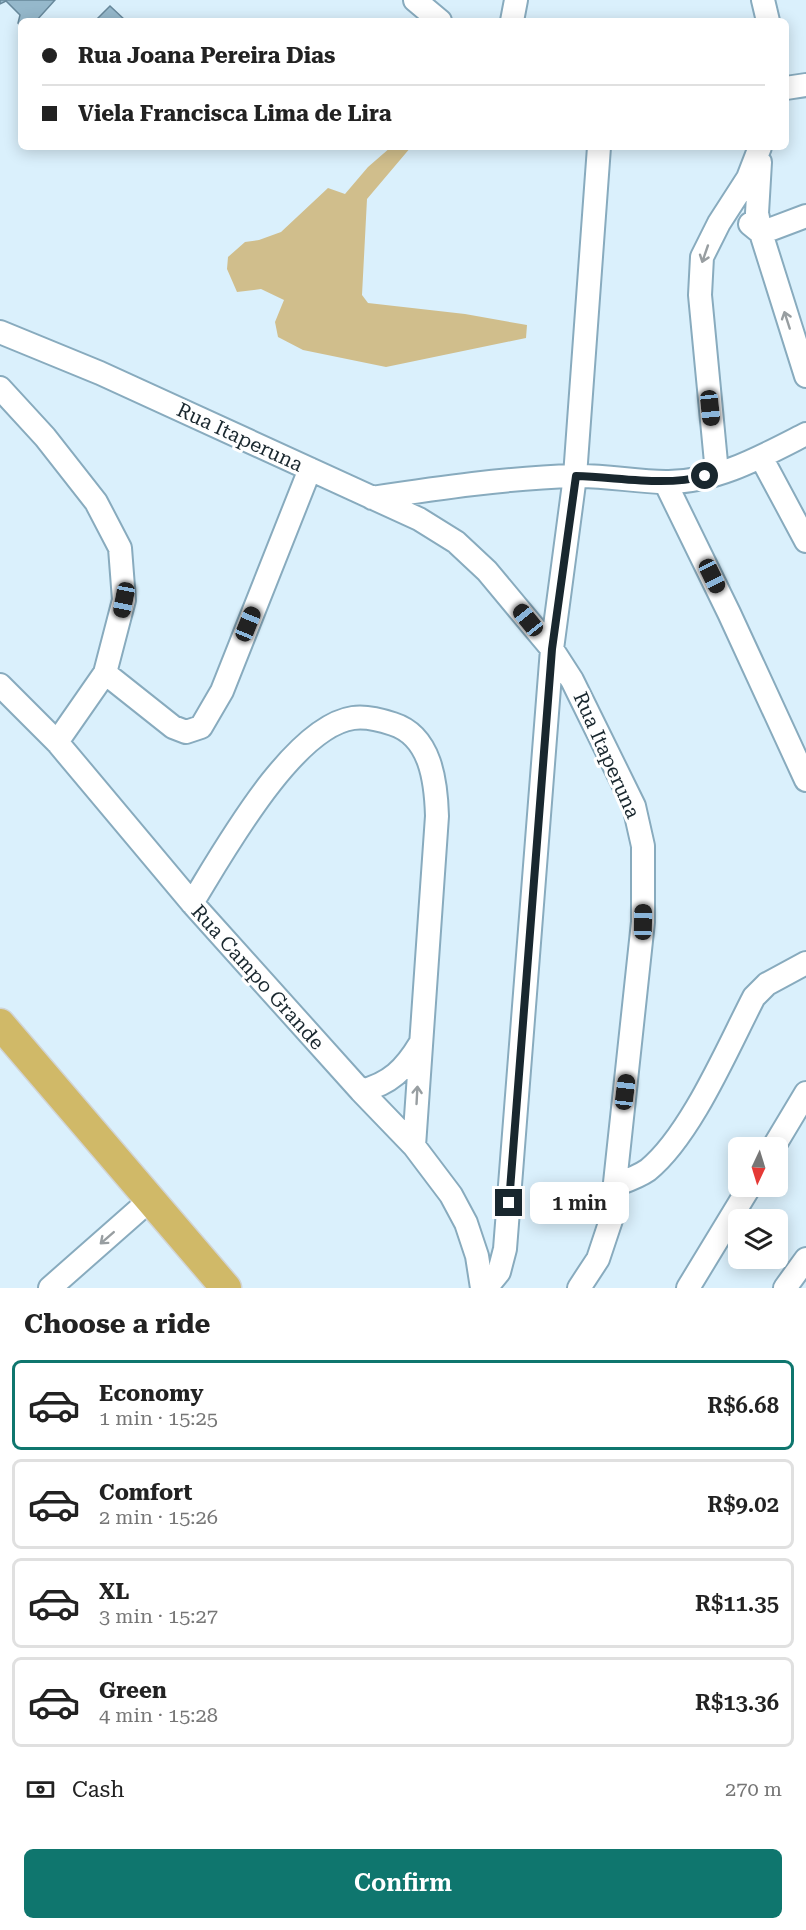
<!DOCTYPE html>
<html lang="en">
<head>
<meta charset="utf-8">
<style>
	body { margin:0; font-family:"Roboto Serif",serif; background:#f6f6f6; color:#222; height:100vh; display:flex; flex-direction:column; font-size:22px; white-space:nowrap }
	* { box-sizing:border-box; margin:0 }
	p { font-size:20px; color:#767676 }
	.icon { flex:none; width:33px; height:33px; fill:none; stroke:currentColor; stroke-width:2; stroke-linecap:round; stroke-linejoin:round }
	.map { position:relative; height:1288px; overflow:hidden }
	.side { display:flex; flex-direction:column; background:#fff; flex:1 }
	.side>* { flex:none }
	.hud { position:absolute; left:18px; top:18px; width:771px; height:132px; border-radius:9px; box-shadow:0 3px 15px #0003; display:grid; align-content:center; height:132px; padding:0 24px; background:#fff }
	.needle { width:39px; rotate:184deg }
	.buttons { position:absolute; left:728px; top:1137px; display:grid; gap:12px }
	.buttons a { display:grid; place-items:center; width:60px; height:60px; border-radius:9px; background:#fff; box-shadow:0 3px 15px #0003; font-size:30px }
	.end { position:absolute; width:27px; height:27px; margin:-14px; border:8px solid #19272e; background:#fff; box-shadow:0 0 0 3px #fff }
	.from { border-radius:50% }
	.bubble { position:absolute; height:42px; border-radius:9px; background:#fff; box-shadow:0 3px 15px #0003; font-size:20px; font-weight:600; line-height:42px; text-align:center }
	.car { position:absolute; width:18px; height:36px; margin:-18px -9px; border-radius:8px; box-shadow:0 0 4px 2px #0007; background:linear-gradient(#222 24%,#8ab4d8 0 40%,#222 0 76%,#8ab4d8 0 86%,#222 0) }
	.hud b { display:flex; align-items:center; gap:21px; height:57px; font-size:22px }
	.hud b+b { border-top:2px solid #e0e0e0 }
	.hud i { width:15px; height:15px; background:#222 }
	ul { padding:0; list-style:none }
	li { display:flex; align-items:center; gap:18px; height:90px; margin:0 12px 9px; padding:0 12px; border:3px solid #e0e0e0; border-radius:9px }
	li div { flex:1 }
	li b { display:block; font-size:22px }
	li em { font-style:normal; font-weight:600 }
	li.active { border-color:#0f766e }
	li>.icon { width:54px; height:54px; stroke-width:1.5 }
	h2 { padding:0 24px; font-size:27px; line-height:72px }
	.pay { display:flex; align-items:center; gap:15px; height:66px; padding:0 24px; font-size:22px }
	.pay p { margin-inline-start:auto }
	.button { display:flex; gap:12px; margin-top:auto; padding:12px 24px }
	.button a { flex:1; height:69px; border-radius:9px; background:#0f766e; color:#fff; font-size:24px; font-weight:600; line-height:69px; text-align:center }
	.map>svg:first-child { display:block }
	.green { fill:#d0be8c }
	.building { fill:#95b8cb; stroke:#67889b; stroke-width:1.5 }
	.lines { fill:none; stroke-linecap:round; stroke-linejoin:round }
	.minor-casing { stroke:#88abbe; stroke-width:26 }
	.major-casing { stroke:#d1d4d5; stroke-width:33 }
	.minor { stroke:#fff; stroke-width:22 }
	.major { stroke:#d0b968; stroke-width:30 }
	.oneway { stroke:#989ea1 }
	.route { stroke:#19272e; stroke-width:8 }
	.labels { text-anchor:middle; stroke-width:6; stroke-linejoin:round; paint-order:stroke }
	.street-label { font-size:20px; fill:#19272e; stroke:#fff }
</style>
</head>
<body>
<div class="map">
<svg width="806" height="1288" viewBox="0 0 806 1288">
	<rect width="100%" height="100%" fill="#daf0fc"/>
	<path class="green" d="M391 147H411L367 199 362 295 368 303 465 314 527 325 526 338 386 367 303 350 278 337 275 322 284 300 261 289 237 292 227 269 228 257 245 242 259 240 281 232 328 188 345 194 368 167Z"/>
	<path class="building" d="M0 0H55L36 21H21V27L18 23 20 15 6 1 0 4Z
		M110 6 126 21H95Z"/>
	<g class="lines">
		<defs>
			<path id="minor" d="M415 0 440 21
				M763 0 768 21
				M512 21 516 0
				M786 88 806 85
				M760 162 757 213 761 233 806 376
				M750 224 761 233 806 216
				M0 332 100 373 419 519 456 542 487 571 552 649 572 680 634 806 643 846V922L611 1220 598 1259 579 1288
				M0 388 45 437 96 502 120 548 124 600 105 673 57 742
				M761 457 806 541
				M717 473 700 295 702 257 719 223 748 178 760 147
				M665 482 729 613 806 780
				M372 498C439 488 507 478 575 476 606 475 635 482 666 482 715 483 763 456 806 434
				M105 673 173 727 186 732 201 727 222 691 310 469
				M0 685 57 742 192 903 361 1091 414 1146 451 1195 466 1223 477 1256 482 1288
				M192 903C223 853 292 727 353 718 366 716 381 720 393 724 431 736 436 782 437 816L414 1146
				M361 1091C390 1084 405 1069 420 1044
				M773 1148 806 1093
				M615 1185C626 1181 638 1177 648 1170 691 1135 728 1047 754 997L767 984 806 963
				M50 1288 151 1199
				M486 1288 499 1272 505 1249 552 649 575 476 599 147
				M688 1288 750 1186
				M785 1288 806 1259"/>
			<path id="major" d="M0 1024 226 1288"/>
		</defs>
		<use href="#minor" class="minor-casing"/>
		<use href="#major" class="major-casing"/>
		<use href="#minor" class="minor"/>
		<use href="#major" class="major"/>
	</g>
	<defs><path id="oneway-shaft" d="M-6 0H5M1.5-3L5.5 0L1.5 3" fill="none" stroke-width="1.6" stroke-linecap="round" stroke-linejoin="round" transform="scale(1.5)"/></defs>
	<g class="oneway">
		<use href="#oneway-shaft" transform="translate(705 254) rotate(109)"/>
		<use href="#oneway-shaft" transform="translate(787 320) rotate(-108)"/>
		<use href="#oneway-shaft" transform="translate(417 1095) rotate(-87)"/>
		<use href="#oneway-shaft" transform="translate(107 1238) rotate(139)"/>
	</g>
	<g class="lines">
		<path class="route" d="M509 1203 552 649 576 476C618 477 664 487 705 476"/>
	</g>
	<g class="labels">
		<g class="street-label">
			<text transform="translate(240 437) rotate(25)" y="7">Rua Itaperuna</text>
			<text transform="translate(607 755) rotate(66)" y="7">Rua Itaperuna</text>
			<text transform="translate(258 977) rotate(48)" y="7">Rua Campo Grande</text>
		</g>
	</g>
</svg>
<div class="buttons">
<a><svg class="needle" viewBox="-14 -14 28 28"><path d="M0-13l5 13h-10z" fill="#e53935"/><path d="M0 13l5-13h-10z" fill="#767676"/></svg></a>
<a><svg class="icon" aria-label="layers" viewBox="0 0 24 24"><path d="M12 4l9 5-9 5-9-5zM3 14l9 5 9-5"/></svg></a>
</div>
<i class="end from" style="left:705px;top:476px"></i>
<i class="end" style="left:509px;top:1203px"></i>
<div class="bubble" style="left:530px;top:1182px;width:99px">1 min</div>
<i class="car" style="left:710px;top:408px;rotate:174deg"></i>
<i class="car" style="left:712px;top:576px;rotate:154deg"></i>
<i class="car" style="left:124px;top:600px;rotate:191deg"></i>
<i class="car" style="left:528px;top:620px;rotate:321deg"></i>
<i class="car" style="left:248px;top:624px;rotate:22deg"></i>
<i class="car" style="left:643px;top:922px;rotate:1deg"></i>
<i class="car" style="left:625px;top:1092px;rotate:7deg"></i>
<div class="hud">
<b><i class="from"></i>Rua Joana Pereira Dias</b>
<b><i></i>Viela Francisca Lima de Lira</b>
</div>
</div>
<section class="side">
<h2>Choose a ride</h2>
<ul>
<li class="active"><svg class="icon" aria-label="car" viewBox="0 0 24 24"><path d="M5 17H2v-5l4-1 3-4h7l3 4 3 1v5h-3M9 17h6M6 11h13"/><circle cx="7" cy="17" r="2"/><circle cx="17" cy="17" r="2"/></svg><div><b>Economy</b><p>1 min · 15:25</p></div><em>R$6.68</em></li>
<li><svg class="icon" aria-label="car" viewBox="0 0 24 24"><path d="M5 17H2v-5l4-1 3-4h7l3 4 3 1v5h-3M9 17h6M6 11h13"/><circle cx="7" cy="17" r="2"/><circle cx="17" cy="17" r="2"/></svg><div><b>Comfort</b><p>2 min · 15:26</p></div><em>R$9.02</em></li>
<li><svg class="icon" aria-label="car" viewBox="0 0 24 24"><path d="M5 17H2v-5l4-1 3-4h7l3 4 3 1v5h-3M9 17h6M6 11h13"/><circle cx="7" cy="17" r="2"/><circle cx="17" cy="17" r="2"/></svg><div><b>XL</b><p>3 min · 15:27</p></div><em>R$11.35</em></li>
<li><svg class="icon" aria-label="car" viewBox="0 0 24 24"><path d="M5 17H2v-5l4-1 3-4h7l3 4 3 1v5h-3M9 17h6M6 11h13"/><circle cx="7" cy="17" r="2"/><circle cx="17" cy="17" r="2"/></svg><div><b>Green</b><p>4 min · 15:28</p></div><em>R$13.36</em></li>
</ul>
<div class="pay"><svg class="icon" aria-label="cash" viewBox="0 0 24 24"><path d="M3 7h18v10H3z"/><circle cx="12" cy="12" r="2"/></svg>Cash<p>270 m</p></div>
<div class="button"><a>Confirm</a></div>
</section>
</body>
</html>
